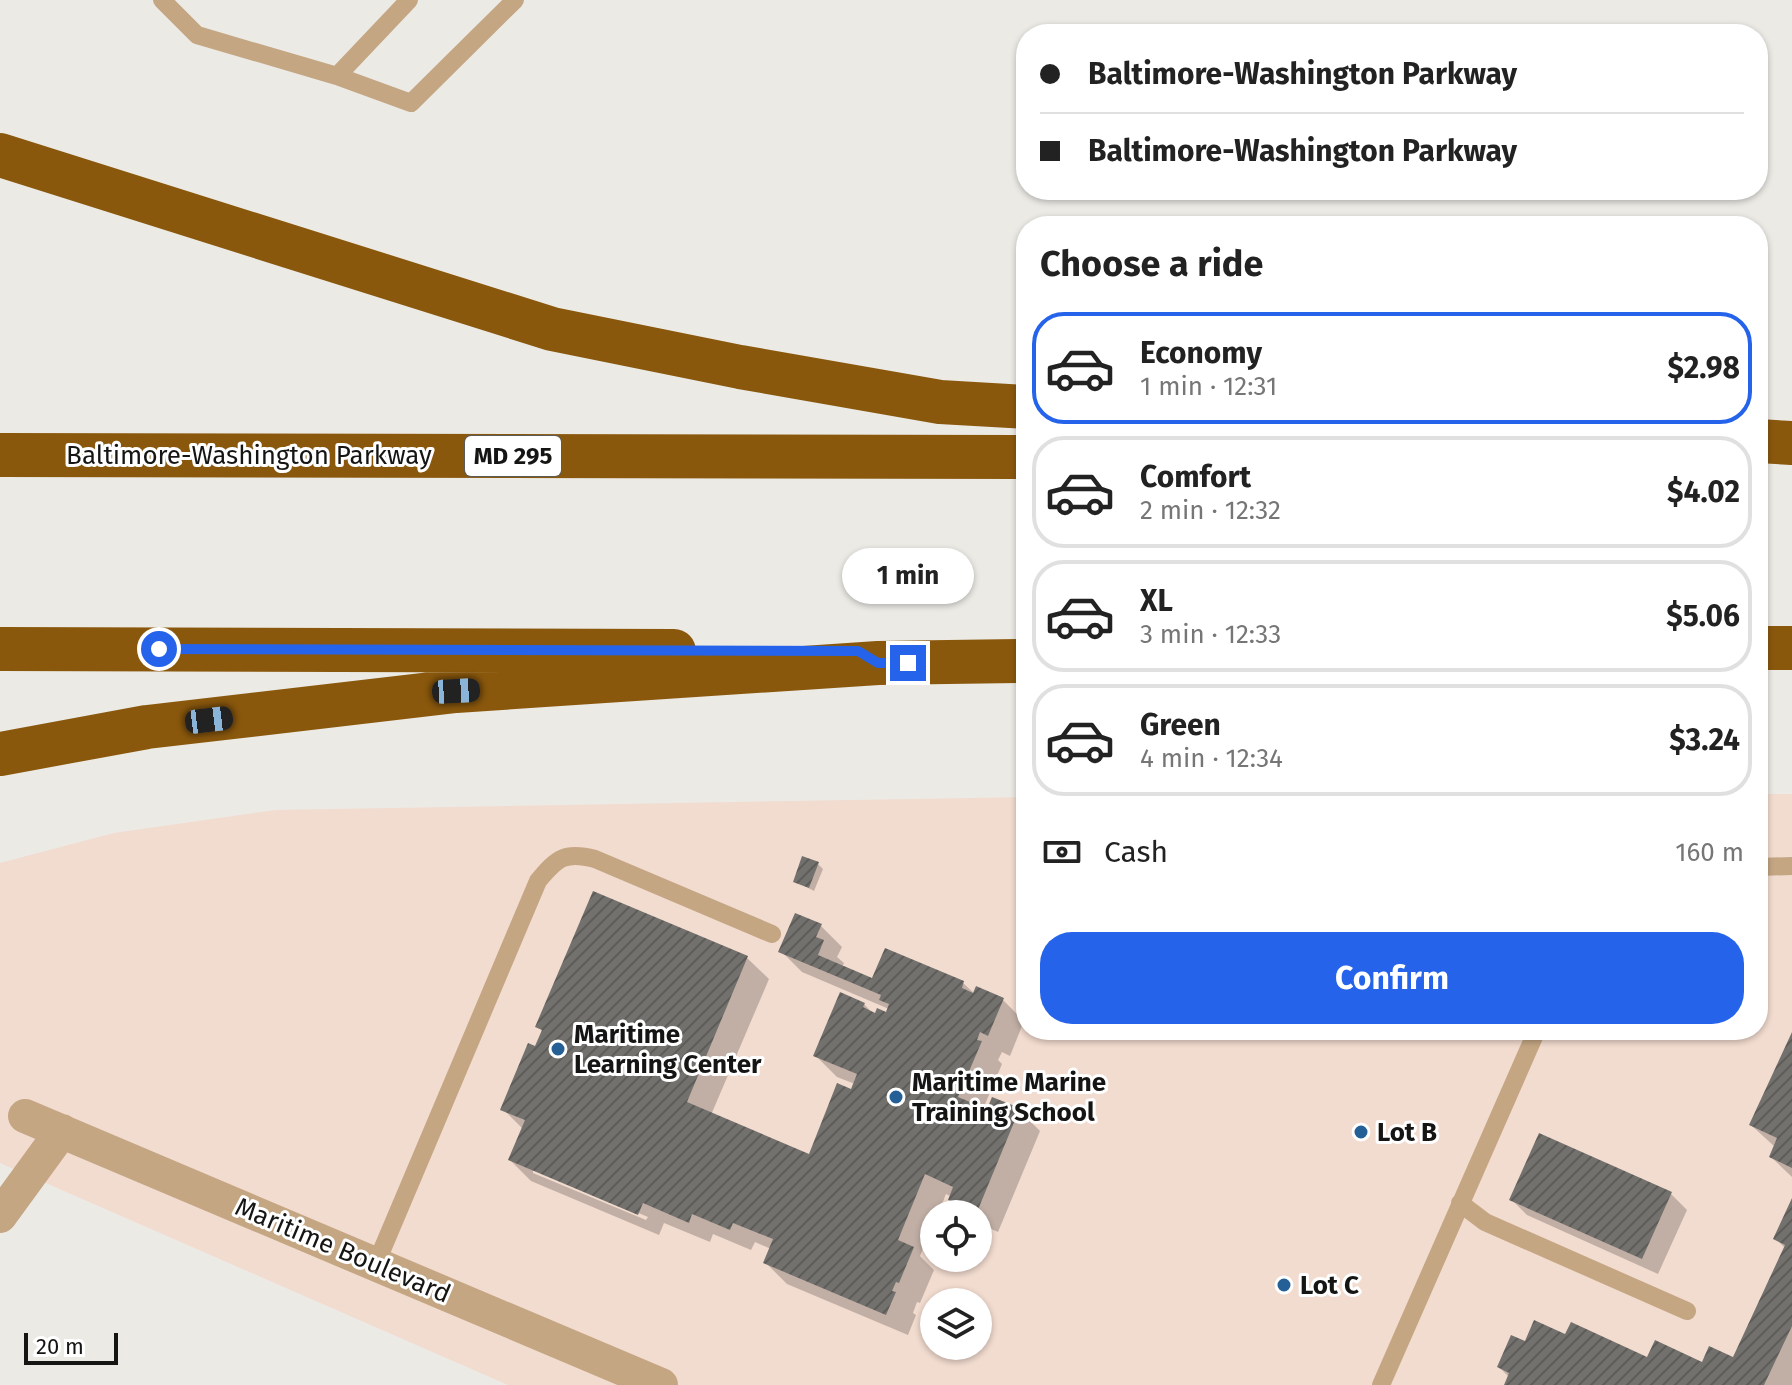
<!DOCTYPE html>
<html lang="en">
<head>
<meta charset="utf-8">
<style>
	body { margin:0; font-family:"Fira Sans",sans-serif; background:#f2f2f2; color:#222; height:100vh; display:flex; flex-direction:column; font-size:30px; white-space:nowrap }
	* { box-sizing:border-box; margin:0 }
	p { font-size:26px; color:#767676 }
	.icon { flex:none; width:44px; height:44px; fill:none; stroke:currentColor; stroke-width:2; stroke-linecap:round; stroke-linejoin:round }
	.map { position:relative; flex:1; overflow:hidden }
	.panel { position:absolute; left:1016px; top:216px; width:752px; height:824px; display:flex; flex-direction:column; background:#fff; border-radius:32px; box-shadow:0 2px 6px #0004 }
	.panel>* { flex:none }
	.banner { position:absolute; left:1016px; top:24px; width:752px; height:176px; border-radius:32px; box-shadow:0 2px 6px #0004; display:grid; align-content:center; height:176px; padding:0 24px; background:#fff }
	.fabs { position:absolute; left:920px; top:1200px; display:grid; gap:16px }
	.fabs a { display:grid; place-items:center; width:72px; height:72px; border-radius:50%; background:#fff; box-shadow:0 2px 6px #0004; font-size:40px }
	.scale { position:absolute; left:24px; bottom:20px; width:94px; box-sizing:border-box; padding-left:8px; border:4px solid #151513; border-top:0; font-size:22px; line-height:28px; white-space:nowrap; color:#151513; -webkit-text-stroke:6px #fff; paint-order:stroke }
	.end { position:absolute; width:36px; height:36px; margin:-18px; border:10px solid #2563eb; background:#fff; box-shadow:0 0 0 4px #fff }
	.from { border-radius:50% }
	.bubble { position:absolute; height:56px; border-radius:28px; background:#fff; box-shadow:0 2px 6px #0004; font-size:26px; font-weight:700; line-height:56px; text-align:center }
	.car { position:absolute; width:24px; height:48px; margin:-24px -12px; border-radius:10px; box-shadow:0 0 6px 2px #0007; background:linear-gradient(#222 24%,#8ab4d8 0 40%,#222 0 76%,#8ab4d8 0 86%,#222 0) }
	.banner b { display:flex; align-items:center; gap:28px; height:76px; font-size:30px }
	.banner b+b { border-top:2px solid #e0e0e0 }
	.banner i { width:20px; height:20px; background:#222 }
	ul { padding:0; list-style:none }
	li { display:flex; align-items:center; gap:24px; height:112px; margin:0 16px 12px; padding:0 8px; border:4px solid #e0e0e0; border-radius:32px }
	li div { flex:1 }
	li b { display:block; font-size:30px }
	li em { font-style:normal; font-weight:700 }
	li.on { border-color:#2563eb }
	li>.icon { width:72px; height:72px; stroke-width:1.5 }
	h2 { padding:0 24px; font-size:36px; line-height:96px }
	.pay { display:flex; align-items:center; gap:20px; height:88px; padding:0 24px; font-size:30px }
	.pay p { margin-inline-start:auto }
	.action { display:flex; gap:16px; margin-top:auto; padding:16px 24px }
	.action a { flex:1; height:92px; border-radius:32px; background:#2563eb; color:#fff; font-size:32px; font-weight:700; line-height:92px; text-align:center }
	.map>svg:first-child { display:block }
	.education { fill:#f2dbcf; fill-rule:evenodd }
	.shadow { fill:#0003; fill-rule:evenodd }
	.building { fill:url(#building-hatch) }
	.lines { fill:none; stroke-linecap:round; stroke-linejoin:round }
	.lane { stroke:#c4a683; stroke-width:18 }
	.street { stroke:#c4a683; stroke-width:34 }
	.highway { stroke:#8a580d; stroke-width:44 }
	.route { stroke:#2563eb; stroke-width:10 }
	.poi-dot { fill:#245f96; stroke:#fff; stroke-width:3 }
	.labels { text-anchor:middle; stroke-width:6; stroke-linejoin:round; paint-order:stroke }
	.shield { fill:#fff; stroke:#5b5b5a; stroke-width:2 }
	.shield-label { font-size:24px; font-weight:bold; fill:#151513 }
	.street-label { font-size:26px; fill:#151513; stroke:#fff }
	.poi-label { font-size:26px; font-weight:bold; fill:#151513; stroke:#fff; text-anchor:start }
</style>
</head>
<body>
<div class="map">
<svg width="1792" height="1385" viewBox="0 0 1792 1385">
	<defs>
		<pattern id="building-hatch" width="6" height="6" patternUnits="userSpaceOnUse" patternTransform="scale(2)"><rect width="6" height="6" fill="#73716d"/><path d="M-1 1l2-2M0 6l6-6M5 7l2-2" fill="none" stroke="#5d5c58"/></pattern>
	</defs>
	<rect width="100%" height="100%" fill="#eceae5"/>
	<path class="education" d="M1758 794H1792V1385H508L0 1163V863L114 833 276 810 1026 797V1030H1758ZM934 1214H978V1258H934ZM934 1302H978V1346H934Z"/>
	<path class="shadow" d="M818 864 823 869 814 891 795 881Z
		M594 893 747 958 769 979 711 1115 810 1157 855 1084 837 1077 816 1056 864 1004 874 1015 888 1014 889 1009 802 972 781 951 821 926 842 947 837 957 844 963 842 967 873 980 963 983 975 994 1003 1000 1024 1021 1010 1056 1002 1052 998 1060 1002 1064 983 1109 988 1112 993 1099 1019 1110 1040 1131 998 1232 978 1223V1214H965L950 1199 952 1197 946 1194 938 1214H934V1223L920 1256 934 1270 920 1303 917 1302 913 1313 916 1315 908 1335 787 1284 766 1263 771 1249 755 1242 751 1250 713 1234 710 1242 664 1223 659 1235 531 1181 510 1160 523 1129 503 1109 537 1048 543 1032 538 1026ZM533 1169 648 1217 646 1220 533 1173Z
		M1792 1037V1177L1771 1157 1775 1147 1751 1125Z
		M1540 1135 1671 1194 1687 1210 1658 1274 1527 1215 1511 1199Z
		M1792 1203V1385H1506L1509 1377 1499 1367 1526 1344 1566 1337 1648 1359 1703 1365 1734 1360 1786 1249 1775 1238Z"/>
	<path class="building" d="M802 856 819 862 809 888 793 882Z
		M593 891 748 956 687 1102 809 1154 837 1083 851 1089 857 1074 813 1056 840 992 865 1003 863 1007 875 1013 877 1008 886 1012 889 1004 879 1000 881 995 778 952 795 913 822 924 816 937 824 940 818 955 872 978 885 948 964 981 962 988 973 993 976 986 1004 998 988 1036 980 1032 977 1040 982 1041 958 1097 987 1109 992 1097 1020 1108 977 1212 948 1200 953 1187 925 1174 898 1240 914 1247 899 1283 896 1282 892 1291 896 1292 886 1315 763 1263 773 1239 733 1223 730 1230 692 1214 689 1223 643 1203 638 1215 508 1160 525 1120 500 1110 528 1043 535 1046 542 1030 535 1027Z
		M1792 1032V1168L1769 1157 1777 1138 1749 1125Z
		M1539 1133 1672 1192 1642 1259 1509 1200Z
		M1792 1198V1326L1764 1385H1504L1509 1373 1497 1367 1511 1335 1525 1341 1534 1320 1565 1334 1571 1322 1647 1357 1655 1340 1702 1362 1709 1346 1733 1357 1785 1245 1773 1239Z"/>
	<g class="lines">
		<path class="lane" d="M162 0 197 35 337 76
			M409 0 337 76 411 103 515 0
			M1758 867 1792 866
			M1460 1203 1485 1222 1687 1311
			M376 1264 538 881C557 858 565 851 595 859L772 934
			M1381 1385 1537 1030"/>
		<path class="street" d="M25 1116 661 1385
			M0 1216 62 1131"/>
		<path class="highway" d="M0 155 552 329 740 367 940 402 1026 407
			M1758 441 1792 443
			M0 455 1026 457
			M1758 648H1792
			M0 649 674 651
			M0 754 147 727 456 691 878 663 1026 661"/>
	</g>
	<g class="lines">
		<path class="route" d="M159 649 858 651 878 663H908"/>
	</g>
	<g class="poi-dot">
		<circle cx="558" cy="1049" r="8"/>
		<circle cx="896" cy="1097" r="8"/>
		<circle cx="1361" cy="1132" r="8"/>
		<circle cx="1284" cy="1285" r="8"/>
	</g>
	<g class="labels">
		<rect class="shield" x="465" y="436" width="96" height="40" rx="6"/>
		<g class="shield-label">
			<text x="513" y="464">MD 295</text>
		</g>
		<g class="street-label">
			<text x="249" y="464">Baltimore-Washington Parkway</text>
			<text transform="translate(343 1250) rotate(23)" y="9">Maritime Boulevard</text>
		</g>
		<g class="poi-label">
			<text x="574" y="1043">Maritime<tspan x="574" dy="30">Learning Center</tspan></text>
			<text x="912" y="1091">Maritime Marine<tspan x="912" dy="30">Training School</tspan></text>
			<text x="1377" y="1141">Lot B</text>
			<text x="1300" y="1294">Lot C</text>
		</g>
	</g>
</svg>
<div class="fabs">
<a><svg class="icon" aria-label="locate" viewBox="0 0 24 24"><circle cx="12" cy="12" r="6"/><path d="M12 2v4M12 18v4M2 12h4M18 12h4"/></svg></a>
<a><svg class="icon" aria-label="layers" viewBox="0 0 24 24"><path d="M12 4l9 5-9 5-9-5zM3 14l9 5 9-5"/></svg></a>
</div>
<div class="scale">20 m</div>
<i class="end from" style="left:159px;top:649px"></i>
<i class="end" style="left:908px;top:663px"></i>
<div class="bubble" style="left:842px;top:548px;width:132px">1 min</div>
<i class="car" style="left:456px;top:691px;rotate:87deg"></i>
<i class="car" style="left:209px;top:720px;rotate:83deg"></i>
<div class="banner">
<b><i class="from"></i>Baltimore-Washington Parkway</b>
<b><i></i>Baltimore-Washington Parkway</b>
</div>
<section class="panel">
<h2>Choose a ride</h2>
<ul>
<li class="on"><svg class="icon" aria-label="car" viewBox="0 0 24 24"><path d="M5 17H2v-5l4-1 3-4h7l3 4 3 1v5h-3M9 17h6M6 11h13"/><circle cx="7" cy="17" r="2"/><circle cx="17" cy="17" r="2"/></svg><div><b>Economy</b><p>1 min · 12:31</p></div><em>$2.98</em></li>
<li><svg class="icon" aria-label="car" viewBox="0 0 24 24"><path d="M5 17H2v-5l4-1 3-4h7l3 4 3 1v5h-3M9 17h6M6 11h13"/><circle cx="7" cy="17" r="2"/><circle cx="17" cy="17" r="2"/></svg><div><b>Comfort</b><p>2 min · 12:32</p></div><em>$4.02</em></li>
<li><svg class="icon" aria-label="car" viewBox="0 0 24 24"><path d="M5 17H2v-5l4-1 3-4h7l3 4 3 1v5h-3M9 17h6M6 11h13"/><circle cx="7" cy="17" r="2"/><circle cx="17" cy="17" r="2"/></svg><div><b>XL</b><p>3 min · 12:33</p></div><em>$5.06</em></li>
<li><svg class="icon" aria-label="car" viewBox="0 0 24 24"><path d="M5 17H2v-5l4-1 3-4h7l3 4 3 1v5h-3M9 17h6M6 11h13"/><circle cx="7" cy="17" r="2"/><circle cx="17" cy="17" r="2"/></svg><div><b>Green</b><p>4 min · 12:34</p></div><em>$3.24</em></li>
</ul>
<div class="pay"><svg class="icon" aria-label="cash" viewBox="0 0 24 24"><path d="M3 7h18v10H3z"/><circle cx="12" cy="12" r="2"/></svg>Cash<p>160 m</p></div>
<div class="action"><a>Confirm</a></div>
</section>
</div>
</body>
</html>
